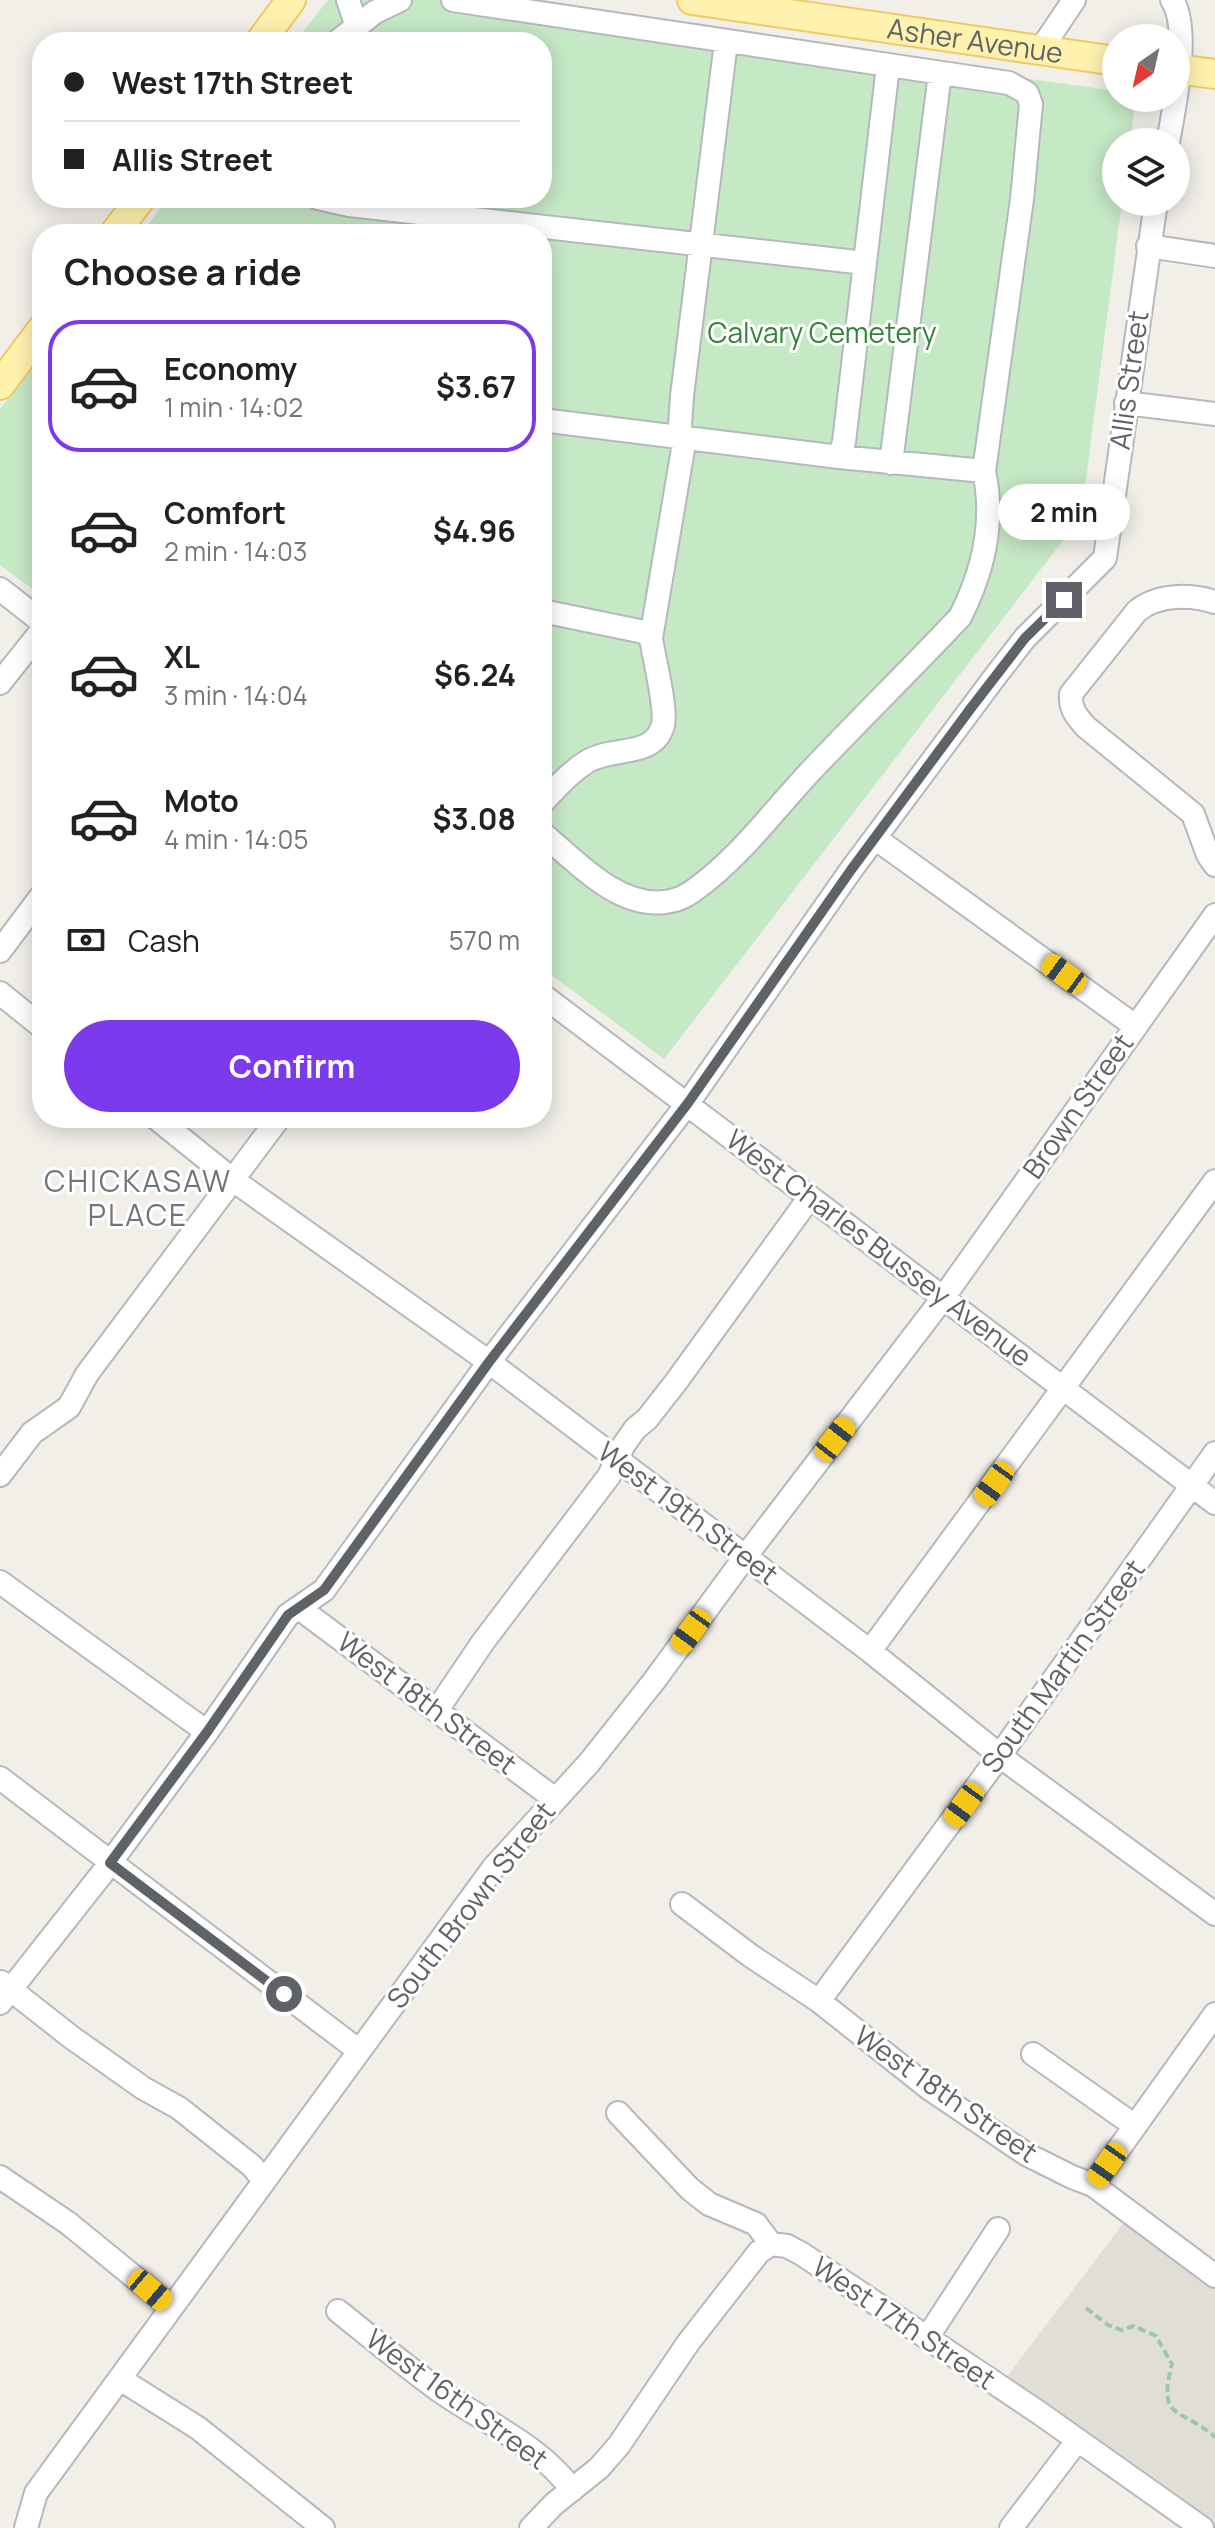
<!DOCTYPE html>
<html lang="en">
<head>
<meta charset="utf-8">
<style>
	body { margin:0; font-family:Manrope,sans-serif; background:#f6f6f6; color:#202124; height:100vh; display:flex; flex-direction:column; font-size:30px; white-space:nowrap }
	* { box-sizing:border-box; margin:0 }
	p { font-size:26px; color:#757577 }
	.icon { flex:none; width:44px; height:44px; fill:none; stroke:currentColor; stroke-width:2; stroke-linecap:round; stroke-linejoin:round }
	.map { position:relative; flex:1; overflow:hidden }
	.panel { position:absolute; left:32px; top:224px; width:520px; height:904px; display:flex; flex-direction:column; background:#fff; border-radius:32px; box-shadow:0 4px 20px #0003 }
	.panel>* { flex:none }
	.hud { position:absolute; left:32px; top:32px; width:520px; height:176px; border-radius:32px; box-shadow:0 4px 20px #0003; display:grid; align-content:center; height:176px; padding:0 32px; background:#fff }
	.needle { width:52px; rotate:214deg }
	.fabs { position:absolute; left:1102px; top:24px; display:grid; gap:16px }
	.fabs a { display:grid; place-items:center; width:88px; height:88px; border-radius:50%; background:#fff; box-shadow:0 4px 20px #0003; font-size:40px }
	.end { position:absolute; width:36px; height:36px; margin:-18px; border:10px solid #5f6368; background:#fff; box-shadow:0 0 0 4px #fff }
	.from { border-radius:50% }
	.bubble { position:absolute; height:56px; border-radius:28px; background:#fff; box-shadow:0 4px 20px #0003; font-size:26px; font-weight:700; line-height:56px; text-align:center }
	.car { position:absolute; width:24px; height:48px; margin:-24px -12px; border-radius:10px; box-shadow:0 0 6px 2px #0007; background:linear-gradient(#f5c518 24%,#345 0 40%,#f5c518 0 76%,#345 0 86%,#f5c518 0) }
	.hud b { display:flex; align-items:center; gap:28px; height:76px; font-size:30px }
	.hud b+b { border-top:2px solid #e0e0e0 }
	.hud i { width:20px; height:20px; background:#202124 }
	ul { padding:0; list-style:none }
	li { display:flex; align-items:center; gap:24px; height:132px; margin:0 16px 12px; padding:0 16px; border:4px solid transparent; border-radius:32px }
	li div { flex:1 }
	li b { display:block; font-size:30px }
	li em { font-style:normal; font-weight:700 }
	li.selected { border-color:#7c3aed }
	li>.icon { width:72px; height:72px; stroke-width:1.5 }
	h2 { padding:0 32px; font-size:36px; line-height:96px }
	.pay { display:flex; align-items:center; gap:20px; height:88px; padding:0 32px; font-size:30px }
	.pay p { margin-inline-start:auto }
	.action { display:flex; gap:16px; margin-top:auto; padding:16px 32px }
	.action a { flex:1; height:92px; border-radius:48px; background:#7c3aed; color:#fff; font-size:32px; font-weight:700; line-height:92px; text-align:center }
	.map>svg:first-child { display:block }
	.education { fill:#e1ded6 }
	.green { fill:#c5e8c5 }
	.lines { fill:none; stroke-linecap:round; stroke-linejoin:round }
	.minor-casing { stroke:#b5b8bc; stroke-width:26 }
	.major-casing { stroke:#f2c960; stroke-width:32 }
	.path { stroke:#9cc7a9; stroke-width:4; stroke-dasharray:8 4; stroke-linecap:butt }
	.minor { stroke:#fff; stroke-width:22 }
	.major { stroke:#fff2af; stroke-width:28 }
	.route { stroke:#5f6368; stroke-width:10 }
	.labels { text-anchor:middle; stroke-width:6; stroke-linejoin:round; paint-order:stroke }
	.street-label { font-size:28px; fill:#5f6368; stroke:#fff }
	.park-label { font-size:28px; fill:#348238; stroke:#fff }
	.neighbourhood-label { font-size:30px; letter-spacing:2px; fill:#70757a; stroke:#fff }
</style>
</head>
<body>
<div class="map">
<svg width="1215" height="2528" viewBox="0 0 1215 2528">
	<rect width="100%" height="100%" fill="#f1efe8"/>
	<path class="education" d="M1131 2213 1215 2276V2528H1202L1000 2386Z"/>
	<path class="green" d="M328 0H465L1116 91V98H1136L1130 142H1116V202H1122L1081 517 664 1059 542 968V234H140L169 198H542V42H295Z
		M42 357V596L0 565V409Z"/>
	<g class="lines">
		<defs>
			<path id="minor" d="M348 0 356 24
				M453 0 1009 83 1027 93 1031 104 1022 199 984 471C995 522 983 572 960 617 910 670 858 721 808 774 772 813 737 860 693 891 686 896 675 901 665 902 617 908 576 861 542 833
				M337 42 375 12 400 0
				M1041 49 1074 0
				M1168 142C1174 109 1191 28 1172 0
				M318 198 349 205 865 263
				M1148 246 1215 256
				M1126 403 1215 414
				M542 420 839 457 984 471
				M839 457 844 442 888 66
				M891 463 940 73
				M0 589 42 622
				M1215 602C1190 594 1158 594 1137 611L1071 694C1070 709 1076 716 1086 727L1193 814 1208 855 1215 865
				M542 611 644 632 651 638C654 659 667 708 663 725 654 758 614 746 588 761 570 772 556 788 542 803
				M651 638 683 449 680 424 682 396 726 42
				M0 683 42 630
				M875 838 1135 1026
				M0 951 42 895
				M0 993 42 1027
				M542 995 1215 1503
				M156 1118 233 1180 489 1362 870 1651 1012 1765 1215 1914
				M0 1475 32 1433 69 1407 87 1374 279 1118
				M0 1582 207 1732
				M299 1608 555 1799
				M870 1651 1215 1181
				M437 1710 483 1642 609 1476 623 1446 635 1429 647 1419 676 1382 810 1197
				M0 1778 358 2050
				M682 1904 751 1956 819 2001 930 2089 1026 2154 1072 2177 1093 2185 1215 2276
				M1 1982 71 2037 143 2088 179 2108 252 2166 264 2181
				M819 2001 1000 1755 1215 1453
				M0 2003 101 1875 207 1732 288 1615 324 1590 489 1362 688 1103 851 870 994 678 1025 638 1105 558 1156 202
				M1033 2054 1135 2126
				M618 2113 690 2189 709 2204 756 2224 771 2244 787 2246 802 2254 1038 2412 1202 2528
				M0 2177 68 2223 171 2307
				M1093 2185 1215 2014
				M338 2311C372 2338 405 2366 440 2391 484 2422 541 2446 572 2490
				M927 2338 998 2229
				M120 2379 198 2428 323 2528
				M26 2528 36 2493 494 1867 589 1763 654 1681 745 1557 943 1298 1215 915
				M531 2528 554 2504 599 2468 619 2445 688 2343 759 2252 771 2244
				M1011 2528 1077 2441"/>
			<g id="major">
				<path id="s1" d="M692 0 1116 61"/>
				<path d="M260 42 291 0"/>
				<path d="M1176 69 1215 74"/>
				<path d="M114 234 141 198"/>
				<path d="M0 385 42 329"/>
			</g>
		</defs>
		<use href="#minor" class="minor-casing"/>
		<use href="#major" class="major-casing"/>
		<path class="path" d="M1086 2308 1108 2325 1121 2330 1134 2326 1156 2336 1172 2364C1157 2422 1180 2406 1215 2437"/>
		<use href="#minor" class="minor"/>
		<use href="#major" class="major"/>
	</g>
	<g class="lines">
		<path class="route" d="M284 1994 110 1863 207 1732 288 1615 324 1590 489 1362 688 1103 851 870 971 708 1025 638 1064 600"/>
	</g>
	<g class="labels">
		<g class="street-label">
			<text dy="10" stroke="none"><textPath href="#s1" startOffset="286">Asher Avenue</textPath></text>
			<text transform="translate(1129 380) rotate(-82)" y="10">Allis Street</text>
			<text transform="translate(1078 1106) rotate(-55)" y="10">Brown Street</text>
			<text transform="translate(879 1248) rotate(37)" y="10">West Charles Bussey Avenue</text>
			<text transform="translate(688 1513) rotate(37)" y="10">West 19th Street</text>
			<text transform="translate(1063 1666) rotate(-54)" y="10">South Martin Street</text>
			<text transform="translate(427 1703) rotate(37)" y="10">West 18th Street</text>
			<text transform="translate(471 1905) rotate(-52)" y="10">South Brown Street</text>
			<text transform="translate(946 2094) rotate(35)" y="10">West 18th Street</text>
			<text transform="translate(904 2323) rotate(34)" y="10">West 17th Street</text>
			<text transform="translate(457 2399) rotate(36)" y="10">West 16th Street</text>
		</g>
		<g class="park-label">
			<text x="822" y="343">Calvary Cemetery</text>
		</g>
		<g class="neighbourhood-label">
			<text x="138" y="1192">CHICKASAW<tspan x="138" dy="34">PLACE</tspan></text>
		</g>
	</g>
</svg>
<div class="fabs">
<a><svg class="needle" viewBox="-14 -14 28 28"><path d="M0-13l5 13h-10z" fill="#e53935"/><path d="M0 13l5-13h-10z" fill="#757577"/></svg></a>
<a><svg class="icon" aria-label="layers" viewBox="0 0 24 24"><path d="M12 4l9 5-9 5-9-5zM3 14l9 5 9-5"/></svg></a>
</div>
<i class="end from" style="left:284px;top:1994px"></i>
<i class="end" style="left:1064px;top:600px"></i>
<div class="bubble" style="left:998px;top:484px;width:132px">2 min</div>
<i class="car" style="left:1064px;top:974px;rotate:306deg"></i>
<i class="car" style="left:835px;top:1439px;rotate:38deg"></i>
<i class="car" style="left:994px;top:1484px;rotate:216deg"></i>
<i class="car" style="left:691px;top:1631px;rotate:216deg"></i>
<i class="car" style="left:964px;top:1805px;rotate:216deg"></i>
<i class="car" style="left:1107px;top:2165px;rotate:215deg"></i>
<i class="car" style="left:150px;top:2290px;rotate:130deg"></i>
<div class="hud">
<b><i class="from"></i>West 17th Street</b>
<b><i></i>Allis Street</b>
</div>
<section class="panel">
<h2>Choose a ride</h2>
<ul>
<li class="selected"><svg class="icon" aria-label="car" viewBox="0 0 24 24"><path d="M5 17H2v-5l4-1 3-4h7l3 4 3 1v5h-3M9 17h6M6 11h13"/><circle cx="7" cy="17" r="2"/><circle cx="17" cy="17" r="2"/></svg><div><b>Economy</b><p>1 min · 14:02</p></div><em>$3.67</em></li>
<li><svg class="icon" aria-label="car" viewBox="0 0 24 24"><path d="M5 17H2v-5l4-1 3-4h7l3 4 3 1v5h-3M9 17h6M6 11h13"/><circle cx="7" cy="17" r="2"/><circle cx="17" cy="17" r="2"/></svg><div><b>Comfort</b><p>2 min · 14:03</p></div><em>$4.96</em></li>
<li><svg class="icon" aria-label="car" viewBox="0 0 24 24"><path d="M5 17H2v-5l4-1 3-4h7l3 4 3 1v5h-3M9 17h6M6 11h13"/><circle cx="7" cy="17" r="2"/><circle cx="17" cy="17" r="2"/></svg><div><b>XL</b><p>3 min · 14:04</p></div><em>$6.24</em></li>
<li><svg class="icon" aria-label="car" viewBox="0 0 24 24"><path d="M5 17H2v-5l4-1 3-4h7l3 4 3 1v5h-3M9 17h6M6 11h13"/><circle cx="7" cy="17" r="2"/><circle cx="17" cy="17" r="2"/></svg><div><b>Moto</b><p>4 min · 14:05</p></div><em>$3.08</em></li>
</ul>
<div class="pay"><svg class="icon" aria-label="cash" viewBox="0 0 24 24"><path d="M3 7h18v10H3z"/><circle cx="12" cy="12" r="2"/></svg>Cash<p>570 m</p></div>
<div class="action"><a>Confirm</a></div>
</section>
</div>
</body>
</html>
